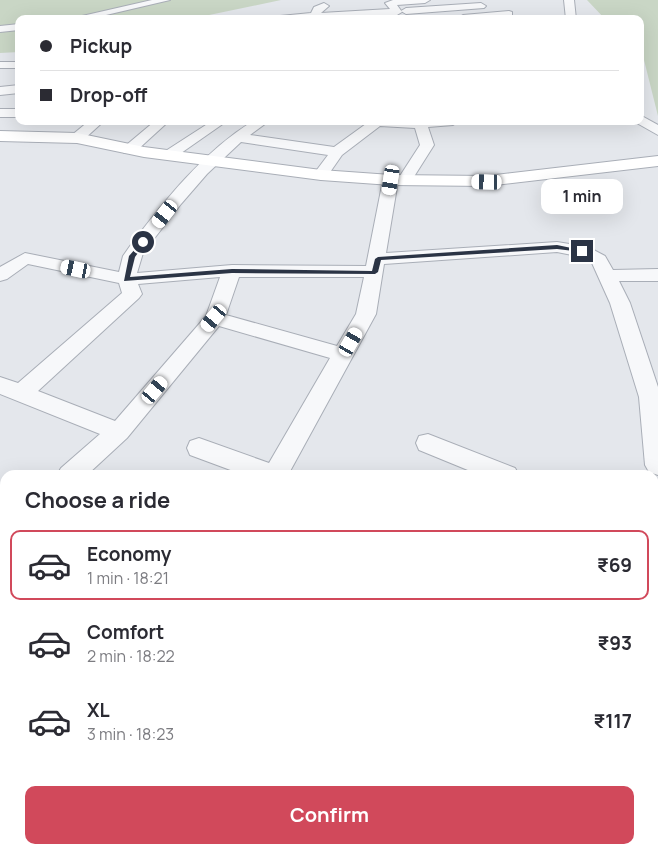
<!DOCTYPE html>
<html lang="en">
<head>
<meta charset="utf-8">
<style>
	body { margin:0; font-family:Manrope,sans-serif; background:#f2f2f3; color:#2b2b33; height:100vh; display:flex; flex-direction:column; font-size:19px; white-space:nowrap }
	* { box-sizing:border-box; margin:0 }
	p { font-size:16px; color:#7c7c81 }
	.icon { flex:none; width:28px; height:28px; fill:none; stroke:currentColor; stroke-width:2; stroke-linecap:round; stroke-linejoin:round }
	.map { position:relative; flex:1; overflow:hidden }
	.details { position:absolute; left:0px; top:470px; width:659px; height:384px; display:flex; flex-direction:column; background:#fff; border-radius:15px 15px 0 0; box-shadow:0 5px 20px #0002 }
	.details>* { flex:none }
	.guide { position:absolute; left:15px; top:15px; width:629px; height:110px; border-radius:10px; box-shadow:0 5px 20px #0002; display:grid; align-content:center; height:110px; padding:0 25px; background:#fff }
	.end { position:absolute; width:22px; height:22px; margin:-11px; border:6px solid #2b3445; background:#fff; box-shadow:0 0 0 2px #fff }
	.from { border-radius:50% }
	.bubble { position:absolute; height:35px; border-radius:10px; background:#fff; box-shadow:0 5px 20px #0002; font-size:16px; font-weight:700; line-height:35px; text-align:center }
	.car { position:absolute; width:15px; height:30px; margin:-15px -8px; border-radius:6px; box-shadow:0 0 4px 1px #0007; background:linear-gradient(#fff 24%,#345 0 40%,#fff 0 76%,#345 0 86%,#fff 0) }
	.guide b { display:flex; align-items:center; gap:18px; height:48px; font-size:19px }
	.guide b+b { border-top:1px solid #e1e1e2 }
	.guide i { width:12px; height:12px; background:#2b2b33 }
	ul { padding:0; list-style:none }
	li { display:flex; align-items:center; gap:15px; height:70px; margin:0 10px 8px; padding:0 15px; border:2px solid transparent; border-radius:10px }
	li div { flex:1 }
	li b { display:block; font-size:19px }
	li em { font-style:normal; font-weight:700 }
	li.active { border-color:#d1495b }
	li>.icon { width:45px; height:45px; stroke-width:1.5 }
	h2 { padding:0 25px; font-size:22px; line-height:60px }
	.button { display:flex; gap:10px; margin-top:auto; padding:10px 25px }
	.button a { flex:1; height:58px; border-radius:10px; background:#d1495b; color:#fff; font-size:20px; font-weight:700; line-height:58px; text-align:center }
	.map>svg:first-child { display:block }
	.green { fill:#c9d6c5 }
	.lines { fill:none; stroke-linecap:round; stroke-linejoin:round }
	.street-casing { stroke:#a9aeb7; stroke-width:2 }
	.secondary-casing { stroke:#a9aeb7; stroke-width:2 }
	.street { fill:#f7f8fa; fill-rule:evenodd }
	.secondary { fill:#fff; fill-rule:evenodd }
	.route { fill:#2b3445 }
</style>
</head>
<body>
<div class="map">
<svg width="658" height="853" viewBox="0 0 658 853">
	<rect width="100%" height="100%" fill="#e4e7ec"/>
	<path class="green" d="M0 0H281L190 19H19V52L0 53Z
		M587 0H658V116L644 60 640 55V19H605Z"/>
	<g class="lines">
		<defs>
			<path id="street" d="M152 0H170L89 19H69Z
				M393 0H430L425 3 397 5 402 12 397 15 275 19 280 16 311 13 314 7 324 3 329 6 321 13 390 9 385 3Z
				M564 0H574L576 19H566Z
				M481 3 486 6 484 8 406 14 401 11 406 8Z
				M509 11 512 12V16L487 19 458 18 463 15Z
				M19 24V30L0 32V26Z
				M0 62H19V68H0Z
				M19 85V93L0 95V87Z
				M0 109H19V117H0Z
				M640 115 658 125V135L635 122 640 121Z
				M89 121H104L82 141H72L70 138 72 135Z
				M155 121H169L134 153H124L122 150 124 147Z
				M212 121H227L174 158H164L162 155 164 152Z
				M253 121H269L250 135 334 147 370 121H459L453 125 428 127 434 145 410 183 405 185 398 181 386 253 557 242 588 247 605 256 613 270 658 269V281H619L630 303 658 387V475L649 472 645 465 639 397 610 303 592 263 577 256 557 252 384 264 376 314 288 475H244L190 455 187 448 190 441 199 438 269 463 330 358 219 326 127 438 87 475H57L61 468 100 434 0 394V377L18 383 122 293 119 283 28 264 7 279 0 281V267L25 253 119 272 123 256 130 246C165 200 203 152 253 121ZM380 126 415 128 420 145 398 179 391 175 383 180 366 266 232 265 137 273 143 253 181 204 207 174 241 142 328 155 313 175 321 180 326 178 342 155ZM220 277 206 316 115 421 38 391 139 298 142 294 138 284ZM239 277H364L356 314 337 346 226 315Z
				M428 434 515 468 519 475H480L419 450 416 443 419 436Z
				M658 494V528L654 530V495Z
				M5 792V834L0 836V794Z
				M524 849H562V853H524Z"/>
			<path id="secondary" d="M0 131 77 133 144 147 321 170 391 175 487 176 658 156V166L487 186 391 185 321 180 144 157 77 143 0 141Z"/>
		</defs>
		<use href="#street" class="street-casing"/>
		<use href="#secondary" class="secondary-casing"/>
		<use href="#street" class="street"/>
		<use href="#secondary" class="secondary"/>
	</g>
	<path class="route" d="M143 240 146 242 135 257 130 277 232 269 372 271 375 259 378 257 557 245 586 251 582 252 557 249 381 260 378 272 375 274 232 273 124 281 129 256Z"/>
</svg>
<i class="end from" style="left:143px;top:242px"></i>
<i class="end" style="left:582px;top:251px"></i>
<div class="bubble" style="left:541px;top:179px;width:82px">1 min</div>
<i class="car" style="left:391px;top:180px;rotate:189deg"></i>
<i class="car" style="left:487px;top:182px;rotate:271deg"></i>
<i class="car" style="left:165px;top:214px;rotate:218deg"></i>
<i class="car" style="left:76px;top:269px;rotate:282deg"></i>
<i class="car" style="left:214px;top:318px;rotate:220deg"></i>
<i class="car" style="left:351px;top:342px;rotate:30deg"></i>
<i class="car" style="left:155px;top:390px;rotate:40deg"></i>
<div class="guide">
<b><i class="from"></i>Pickup</b>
<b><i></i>Drop-off</b>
</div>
<section class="details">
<h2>Choose a ride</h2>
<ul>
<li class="active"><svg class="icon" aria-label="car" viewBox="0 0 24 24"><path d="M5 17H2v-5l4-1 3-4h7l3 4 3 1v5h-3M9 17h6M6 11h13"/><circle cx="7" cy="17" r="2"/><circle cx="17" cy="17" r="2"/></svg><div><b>Economy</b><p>1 min · 18:21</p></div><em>₹69</em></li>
<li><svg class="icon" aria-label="car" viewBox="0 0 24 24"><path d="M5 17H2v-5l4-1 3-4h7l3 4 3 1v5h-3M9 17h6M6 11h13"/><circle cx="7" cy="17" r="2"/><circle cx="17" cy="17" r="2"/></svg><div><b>Comfort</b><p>2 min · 18:22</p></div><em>₹93</em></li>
<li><svg class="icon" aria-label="car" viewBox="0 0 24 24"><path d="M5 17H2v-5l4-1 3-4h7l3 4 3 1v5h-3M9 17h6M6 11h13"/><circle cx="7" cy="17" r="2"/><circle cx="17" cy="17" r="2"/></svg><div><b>XL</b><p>3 min · 18:23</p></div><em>₹117</em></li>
</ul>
<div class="button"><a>Confirm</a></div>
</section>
</div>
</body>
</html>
